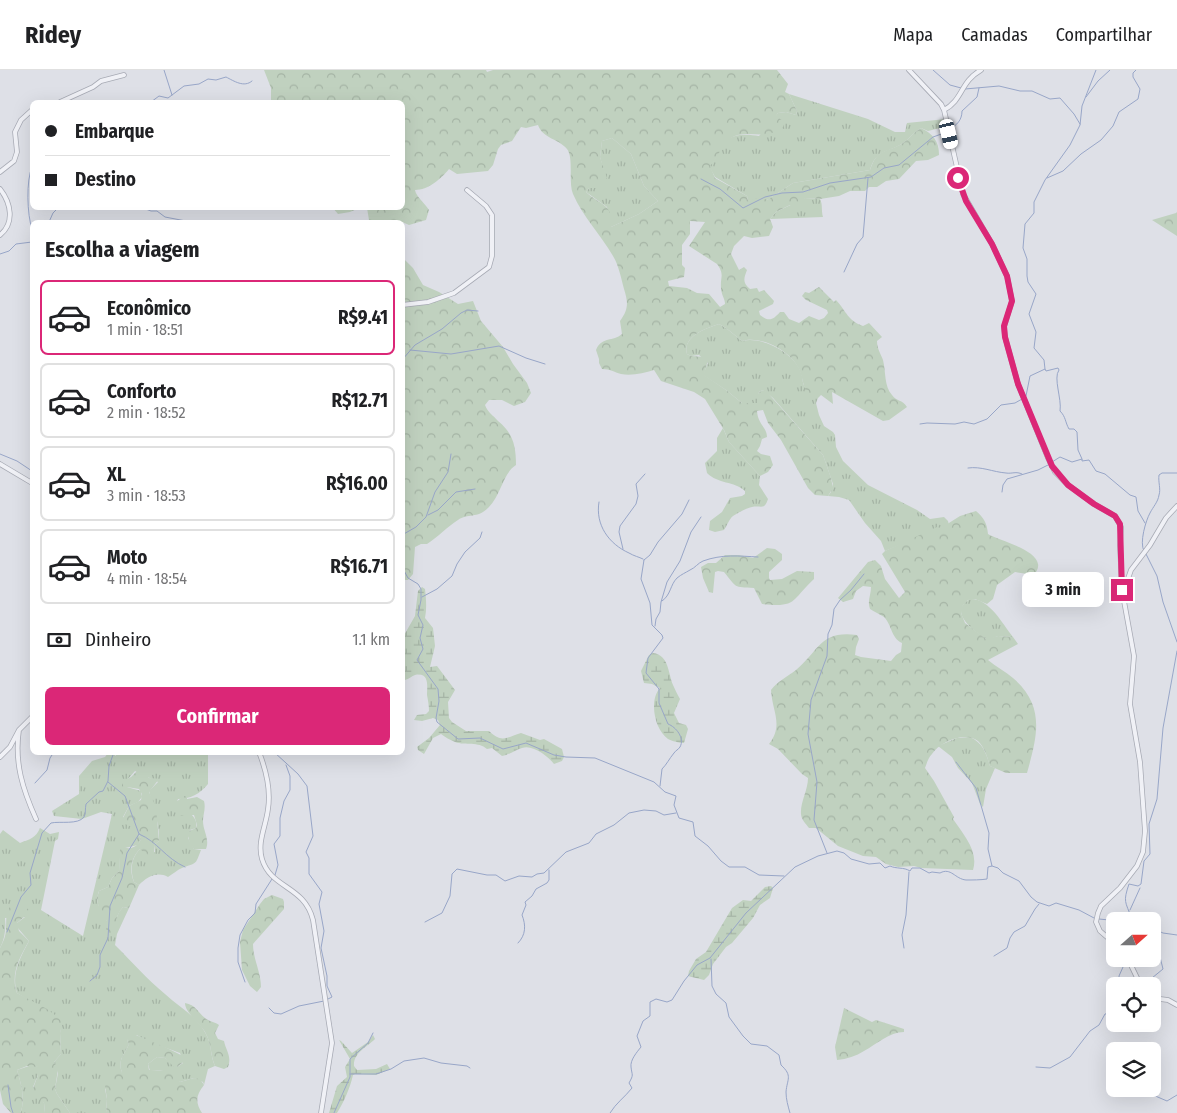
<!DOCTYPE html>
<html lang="pt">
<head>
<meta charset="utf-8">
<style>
	body { margin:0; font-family:"Fira Sans Condensed",sans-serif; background:#f2f2f2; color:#202124; height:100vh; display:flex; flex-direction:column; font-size:19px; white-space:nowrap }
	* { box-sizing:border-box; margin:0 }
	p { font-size:16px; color:#757577 }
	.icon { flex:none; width:28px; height:28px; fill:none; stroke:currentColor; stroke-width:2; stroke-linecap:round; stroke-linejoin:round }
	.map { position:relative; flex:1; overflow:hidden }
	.panel { position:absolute; left:30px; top:150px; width:375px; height:535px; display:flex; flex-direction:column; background:#fff; border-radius:8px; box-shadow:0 5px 20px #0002 }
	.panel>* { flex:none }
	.top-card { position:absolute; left:30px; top:30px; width:375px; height:110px; border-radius:8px; box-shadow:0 5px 20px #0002; display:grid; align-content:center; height:110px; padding:0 15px; background:#fff }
	.needle { width:32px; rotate:69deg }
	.buttons { position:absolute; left:1106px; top:842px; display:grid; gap:10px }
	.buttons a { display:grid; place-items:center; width:55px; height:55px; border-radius:8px; background:#fff; box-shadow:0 5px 20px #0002; font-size:25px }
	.end { position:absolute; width:22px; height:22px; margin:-11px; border:6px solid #db2777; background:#fff; box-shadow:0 0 0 2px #fff }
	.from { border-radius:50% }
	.bubble { position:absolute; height:35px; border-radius:8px; background:#fff; box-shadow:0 5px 20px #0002; font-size:16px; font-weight:700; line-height:35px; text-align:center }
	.car { position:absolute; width:15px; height:30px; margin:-15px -8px; border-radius:6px; box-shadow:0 0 4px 1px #0007; background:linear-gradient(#fff 24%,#345 0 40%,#fff 0 76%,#345 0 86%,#fff 0) }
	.top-card b { display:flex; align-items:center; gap:18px; height:48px; font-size:19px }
	.top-card b+b { border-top:1px solid #e0e0e0 }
	.top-card i { width:12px; height:12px; background:#202124 }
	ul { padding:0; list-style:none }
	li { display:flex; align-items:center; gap:15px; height:75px; margin:0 10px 8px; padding:0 5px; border:2px solid #e0e0e0; border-radius:8px }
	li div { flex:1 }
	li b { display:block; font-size:19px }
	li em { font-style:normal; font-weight:700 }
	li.on { border-color:#db2777 }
	li>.icon { width:45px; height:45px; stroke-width:1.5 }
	h2 { padding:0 15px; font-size:22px; line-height:60px }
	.pay { display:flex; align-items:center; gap:12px; height:55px; padding:0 15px; font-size:19px }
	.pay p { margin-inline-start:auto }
	.primary-button { display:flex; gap:10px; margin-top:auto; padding:10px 15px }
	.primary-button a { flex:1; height:58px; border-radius:8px; background:#db2777; color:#fff; font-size:20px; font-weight:700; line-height:58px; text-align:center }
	header { display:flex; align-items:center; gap:30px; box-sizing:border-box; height:70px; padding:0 25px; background:#fff; border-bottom:1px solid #e0e0e0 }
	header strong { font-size:24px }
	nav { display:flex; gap:28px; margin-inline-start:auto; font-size:18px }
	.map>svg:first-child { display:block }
	.grass { fill:url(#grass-tufts) }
	.forest { fill:url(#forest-crowns); fill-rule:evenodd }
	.wetland { fill:url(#wetland-marsh) }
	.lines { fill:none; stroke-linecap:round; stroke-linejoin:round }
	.stream { stroke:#98a6c8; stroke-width:1 }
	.minor-casing { stroke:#a7aab4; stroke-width:5.5 }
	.minor { stroke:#f0f1f6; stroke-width:4 }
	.route { stroke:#db2777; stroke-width:6 }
</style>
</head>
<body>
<header>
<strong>Ridey</strong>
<nav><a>Mapa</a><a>Camadas</a><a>Compartilhar</a></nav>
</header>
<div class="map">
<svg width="1177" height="1043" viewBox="0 0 1177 1043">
	<defs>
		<pattern id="grass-tufts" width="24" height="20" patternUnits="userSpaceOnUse" patternTransform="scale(1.25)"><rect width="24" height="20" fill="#c0d1bf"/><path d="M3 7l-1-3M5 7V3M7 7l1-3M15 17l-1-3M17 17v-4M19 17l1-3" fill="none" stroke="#a5b4a5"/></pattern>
		<pattern id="forest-crowns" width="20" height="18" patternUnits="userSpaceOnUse" patternTransform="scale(1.25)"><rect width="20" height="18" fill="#c0d1bf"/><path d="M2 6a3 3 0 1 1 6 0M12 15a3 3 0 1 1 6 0" fill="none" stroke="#a5b4a5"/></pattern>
		<pattern id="wetland-marsh" width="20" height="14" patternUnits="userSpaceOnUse" patternTransform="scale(1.25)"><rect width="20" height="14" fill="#c0d1bf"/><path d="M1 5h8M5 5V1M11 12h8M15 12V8" fill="none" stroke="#a5b4a5"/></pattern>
	</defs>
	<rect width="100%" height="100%" fill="#dee0e7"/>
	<path class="grass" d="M789 24 868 49 895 62H905L907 53 946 49 948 56 928 61 921 58C914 62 909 69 903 73 888 83 876 79 870 100L793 113 767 130 748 131 747 126 715 107 709 96C717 89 718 80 725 72 733 63 748 64 759 66L778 43 786 42 796 45 797 41Z
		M612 68 631 84 644 116 658 131 639 144 611 157 607 137 586 122 589 118 606 108 600 87 602 71Z
		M805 128 820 129C823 135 821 140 823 147L770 149 776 142Z
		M719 254 726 258 742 271C761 266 790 281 799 298 806 312 798 313 813 325H821L818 328 816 333 819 345 824 356 833 362 835 365 836 377 843 391 868 415 917 440 930 449 944 447 948 451 949 455 885 481 881 471 865 453 849 430 839 427 828 426 831 422 833 414 823 385 773 328 763 320 759 322 757 333H742L726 320 703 305 708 293 699 285 691 286 687 284C682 266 707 258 719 254Z
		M723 358 729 372 760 406 759 415 768 429C764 441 761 435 752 437 746 438 738 443 733 446 729 449 727 456 724 460L715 462 709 460 710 451 722 442 730 428 742 426 745 424V421C734 411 718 414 707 403L705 393 717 381V368Z
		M970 529C989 528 1002 553 1013 567L998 566 990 569H986C974 561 947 542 970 529Z
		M970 667C983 673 986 683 990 696L995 698 986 719 983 737 980 734 972 713 958 698 952 687 938 676 957 668Z
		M116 682 208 683V714C200 724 190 729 178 729L176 735C185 741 199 745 196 758L190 760 188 768 194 779 201 780C195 796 197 792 182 798 177 800 173 804 168 807 157 801 147 807 139 815L134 812C130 800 131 788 140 779L155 782 154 775 159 771C160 754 153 738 149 721L158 712 135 701 128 709 127 717 141 721 142 727 138 732 129 736 123 747 137 759 141 769 138 775 125 778 120 788 119 801 112 808 108 817 99 821C94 834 102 841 107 851L115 852 119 842 123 837 129 838 117 864 115 875C132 892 147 909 165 924 179 937 196 945 206 964 212 975 210 985 215 996L208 999 204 1015 203 1012 194 1008 180 1012C170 1003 163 998 150 1001L148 994 157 987 165 988 177 997 183 993 180 983C169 979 145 971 137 965L127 970 129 974C125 984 117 990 122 1002L105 1019 107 1029 106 1043H70L57 1024 55 1019 58 1003 54 992 61 984 60 963 62 951 17 923C11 904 20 888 29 871L17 857V853L25 847 5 848C6 859 5 868 0 878V764L3 760 20 773C30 769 36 768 40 758L50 764 59 762 58 769 55 771 41 840 83 866 112 744 101 742 82 749 54 746 52 741 79 724V706L92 691 105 687 108 683H112L116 686Z
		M32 995 38 997V1005L33 1017 44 1033 45 1043H20C26 1031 21 1013 17 1000Z"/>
	<path class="forest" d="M264 0H486L487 2 493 0H777L788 14 785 22 789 24 797 41 796 45 786 42 778 43 776 46 783 51V57C764 72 747 58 731 68 721 75 718 88 710 96L715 108 747 126 748 131 761 127 767 130 793 113 870 100C877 77 888 83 903 73 909 69 914 62 921 58 933 64 939 71 939 85L928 90 916 91 899 109 886 111 877 117H869L865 121H850L839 126 820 129 805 128 800 139 790 135 776 142 770 149 773 157 769 166 752 168 744 166 734 176 731 184 739 200 744 197 747 200C744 208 742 213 750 219L757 218 759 222 764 220 774 231 773 234 759 241 760 245C769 252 773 250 780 242H784L789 249 799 253 809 246 819 250 824 248 828 243 827 240 806 230 802 226 805 222 809 223 819 217 834 232 836 230C847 242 847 250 863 256L869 253 882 267 877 271C877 279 881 284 883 290 886 302 884 316 892 325 897 332 902 329 907 337L889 350 883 351 832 322 833 334 821 325H808C803 317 803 308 799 299 791 281 761 265 742 271L726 258 719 254C707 258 682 266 687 284L691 286 705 287 708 290 704 305 726 320 742 333H757C757 327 757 322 763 320L767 322 823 385 831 408 833 418 828 426 815 425 808 418 781 370 768 353 763 340 757 341C758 355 767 357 767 367L762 369 760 376 757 381 761 384 770 386 773 395 768 402 760 406 729 372 724 360 705 329 694 322 661 311 654 300C644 303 632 306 621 304 614 302 610 299 602 299L599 293V289L596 280C602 266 613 272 622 264L620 251C629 239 628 232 624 219 621 208 619 196 613 186 601 165 583 147 573 124 568 112 574 88 567 79 558 68 543 69 538 55L526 58 521 57 512 71 501 75 498 79 493 95 488 101 457 104 449 99C441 109 428 120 415 120 416 127 425 133 429 140L426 150 409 155 402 152H372L369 150 367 138H402V32H271V18ZM612 68 631 84 644 116 658 131 639 144 611 157C613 133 601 136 586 122L589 118H596L607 108 600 87 602 71ZM690 151 705 152 689 176 717 194C725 205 720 207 721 218 721 224 725 229 725 234L720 237 709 224 697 223 687 218 669 216 668 211 684 207 685 198 682 195V175L690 164Z
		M333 138H359L350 142 338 144Z
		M1177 142V166L1152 150 1176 143Z
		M402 187 413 198 423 215 439 222 458 234 473 231 481 251 503 277 513 294 527 313 531 323 525 332 514 336 502 330H489L485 335C488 343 493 345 498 351 513 363 516 376 516 395 503 403 501 425 489 437 478 449 468 443 458 450 447 457 438 467 427 474H421L415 477 413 504 408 510H402Z
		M976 441C984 448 987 453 988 464 1000 471 1036 479 1038 494 1039 498 1036 502 1034 505L1015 502 997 515 993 529 987 534 975 529 968 530 963 535 961 543 965 553 986 569 998 566 1013 567 1018 574 988 590C996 597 1005 601 1013 608 1046 636 1037 667 1027 703H1006L990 696C987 687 985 678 978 671 965 661 940 672 932 684 928 688 927 693 925 698L934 711 954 747 953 749C963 764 979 781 973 800L921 798 914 796 898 797 886 794 876 787 863 786 838 776 816 758H809C806 754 801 749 801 744 800 733 808 720 808 708L802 704 778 679 769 674C784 655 772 641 771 620 778 611 787 607 796 600 819 581 820 560 857 565L859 569 856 577 855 585 861 587 891 591 896 585 901 582 902 573C891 568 892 555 884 547 880 544 874 542 870 539 867 531 871 525 871 517L863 516 856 521 853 529 843 532 838 528 868 492 875 490 881 496 885 509 899 528 905 522 882 484 885 481 937 457 941 458 960 446Z
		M767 478 775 479 782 484V490L769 502V508L770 510 782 509 797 501 814 502V509C791 530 798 538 762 534L754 518C733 517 737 518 724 502L718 501 715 502 713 523 709 522 703 508 701 497 708 493H716L725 485H739L753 488Z
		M138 700 144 701 149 708 159 709 149 722 156 737 159 771 154 775V785H147L140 779C131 788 129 800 134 812L139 815 129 838 123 837C116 845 116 851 115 861L109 864 106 862 107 851 100 845 97 828 99 821 108 817 112 808 119 801 120 779 123 777C130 780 138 777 141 769L137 759 125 754 123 748 129 736 141 730 142 724 139 719 127 717 125 719 122 717V712L131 707Z
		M184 726H187V729L197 727 204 731C206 739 203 744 203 751 203 761 210 769 206 779H194L190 774 187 762 196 758 197 755 194 745 181 746 176 738V732Z
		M272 825 283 829 284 832V839L253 874C253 889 261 902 261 917L257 922 250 916 242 900 240 872 243 860 260 834 264 829Z
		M17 832 31 841 17 853 19 861 29 871C20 887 10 904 17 923L47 939 63 951 60 963 61 984 54 992 58 999 55 1019 57 1024 70 1043H45L44 1033 35 1026 32 1021 38 1005V997L27 996 17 1000C21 1013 26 1031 20 1043H11L3 1034 0 1020V878C3 872 6 866 6 859 7 847 4 838 17 832Z
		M185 933C197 935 199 945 208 950 212 952 215 952 219 955L215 963 218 969 224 971C226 981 232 986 228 997L224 999 215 996C210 985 212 974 205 962 200 953 185 943 185 933Z
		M844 938 872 952 876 950 904 959V962C889 962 877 974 864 981 856 986 847 989 837 990L835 977Z
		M131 963 167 978 185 987 186 990 177 997H174L165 988 157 987 148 994 149 1000 171 1001 175 1003 180 1012 194 1008 200 1009 204 1015C196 1025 195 1032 202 1043H106L107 1029 105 1016 113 1005 122 1002C117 990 125 984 129 974L127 970Z"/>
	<path class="wetland" d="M422 517 425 519C426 528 427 538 425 548L433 558 435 576 430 597 437 596 455 620 448 632 449 648 452 652 466 661H489C502 673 505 668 521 663L540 670 544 669 562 679 564 687 562 691 554 694C548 686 532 674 522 678 515 680 509 685 502 686L492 678 487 679C478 671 466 676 455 672 450 670 445 667 441 664L433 668 424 684 418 680 417 677 429 668 440 655 438 650 433 648 422 651 414 650 417 645 426 644 429 641C429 636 428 630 427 625 427 617 430 602 415 605 412 606 409 609 405 610L403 606V567L415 546 418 521Z
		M653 583C669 585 668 603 673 615 675 619 677 624 680 629L674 643 679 653 686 655 688 659 684 673C679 673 672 671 668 669 654 659 649 630 660 618L652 614 644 613 641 601 649 585Z
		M771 816 773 818 770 828 760 835 753 848 732 873 726 877 713 894 709 905 704 910 688 906 689 901 696 889 706 882 732 838 743 830 751 831 765 817Z
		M373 965 375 969C367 977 353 983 354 996L357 1000 376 999 387 994 390 999 376 1005 355 1004 353 1005C350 1018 344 1032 337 1043H329L337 1016 347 1007 345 997 350 989 339 970 341 971 352 983 368 972Z"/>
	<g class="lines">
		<path class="stream" d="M164 0 172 25
			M933 0 950 15 961 18
			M965 19 999 16 1020 21H1032L1050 29 1060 28 1074 44 1080 54
			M1086 27 1098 11 1110 0
			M151 32 159 26 168 28 184 16 199 14 208 9 216 10 226 7C234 11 244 18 252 11
			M950 59C957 55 962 50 962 41L977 27 979 18
			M32 97C26 110 27 145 32 159
			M1047 108 1063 101 1081 84 1101 70 1113 56 1119 42 1138 29 1140 19 1133 7V3L1136 0
			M701 109 720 119 743 138 765 127 782 123 803 122 830 113 871 107 884 98 899 95 933 67 947 62
			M143 138 151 141H157L165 147 191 152
			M49 152 53 143 58 138
			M0 184 9 181 16 174 32 172
			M844 202 857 174 863 167 868 108
			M410 280 451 284 499 276 526 288 545 294
			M402 290 415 275 442 259 461 243 467 240 478 241
			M1045 299 1044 290 1034 278 1036 262 1029 244 1036 224 1028 212 1027 206V189L1023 178 1025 154 1034 143V132L1045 110 1070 75 1080 55 1082 36 1096 0
			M1026 326 1030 306 1045 299 1046 301 1058 298 1059 300C1053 308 1062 329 1060 341 1066 347 1065 352 1069 359H1074L1077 362 1078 380 1082 389
			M920 354 927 353 955 354 964 352 974 354 987 349 1001 335 1015 333 1022 329
			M0 384 17 391 32 401
			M1052 392 1060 387 1072 392 1082 389V391L1089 390 1096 401 1105 404 1130 425 1136 427 1138 441 1145 453
			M968 398C981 396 993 402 1006 403 1012 404 1016 401 1022 404
			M1002 422 1003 415 1007 409 1038 400 1048 395
			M599 432C595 455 609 474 629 483 634 486 639 487 643 489
			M428 445 438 440 456 422 475 419
			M402 465 416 457 426 447 435 422 448 402 451 384
			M623 479 619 462 620 456 636 434 638 426 636 414 645 404
			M1144 481C1139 473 1146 450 1150 443 1153 437 1158 432 1159 425 1161 419 1158 412 1159 405L1162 403H1177
			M1146 484 1157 506 1163 532 1177 572
			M644 490 641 509 650 533 652 555 662 565 663 568 648 588 646 603 659 619V633L668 654C676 657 685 668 680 677 678 680 676 680 674 683 669 689 667 694 662 699L660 716
			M644 490 650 485 658 472 682 444 689 430
			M402 497 408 508 418 514 421 519V530L418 545 423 555 420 568 423 579 417 590 438 619 439 631 436 648 437 652 458 669 480 668 503 679 526 673 554 685 566 687 595 688 654 712 665 722 676 726 674 735 679 748 693 752 695 766 708 776 721 791 729 797H745L759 805 784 806
			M422 527 437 519 452 506 457 494 465 482 480 468 482 462
			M662 531C671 525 670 515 677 508 682 504 685 503 690 500 695 498 698 493 703 491 722 484 739 486 758 487
			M655 556 656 549 660 542 661 532 667 512 680 491 691 462 701 447
			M274 682 298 704 307 716 313 766 306 782 309 788V804L322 822 319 834 324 861 321 878 327 906V916L332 927 328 929
			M108 712 125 726 139 764C158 772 165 788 185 797
			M35 713 47 700 50 688 54 682
			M827 783 814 750 817 712 808 664 811 630 827 586 828 564 832 555 834 539 840 530 851 520 864 504
			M992 796 998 798 1003 803 1019 811 1031 827 1037 832 1049 836 1056 833 1079 840 1094 848
			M275 805 278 795 274 774 280 766V748L284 731 290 720V706L286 695
			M1130 840 1140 818
			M1099 849 1109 850 1112 846 1129 844
			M1138 851 1132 849C1125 831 1123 832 1129 814L1138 816 1141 814 1144 791 1150 784 1149 754 1157 729 1163 658 1177 581
			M425 852 442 843 450 826 452 804 457 799 487 805H496L505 811 519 806 532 807 537 804 544 803 566 782 589 773 596 764 614 755 629 743 644 740 656 741 664 745 676 743
			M1152 858 1163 863 1177 865
			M7 862 21 827 31 815 30 803 42 763 51 753C60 751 78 755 84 747 86 744 85 738 86 734L99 722 103 721 108 711 109 696 114 682
			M1152 867 1157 860
			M518 873C526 865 526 855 522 845L526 835 525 832 532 826 536 819 547 813 549 810V800
			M904 878 902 865 906 845 909 802
			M994 886 1007 878 1010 868 1014 862 1025 856 1035 839 1039 834
			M711 889 712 916 716 924 726 933 729 947 743 966 751 974 767 976 779 985 781 995C793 1006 787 1009 786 1022 786 1029 788 1036 790 1043
			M1120 889 1123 897 1119 906 1120 916
			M90 911 97 905 100 897V885L108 868 110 836 122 808 127 783 139 764
			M245 912 238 892V878L240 865 248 850 255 843 256 834 272 809
			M1146 916 1152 908 1163 899 1160 887 1152 874
			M269 938 274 943 281 944 299 936 324 931
			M1036 997 1050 998 1070 987 1090 961 1099 955 1105 944 1115 942
			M350 1004H376L391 999 404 991 424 988 441 993 467 996 470 998
			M8 1015 11 1037 13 1043
			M1139 1019 1167 1031 1177 1025
			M334 1043 350 1007V989L368 973 373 963
			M610 1043C616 1033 625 1027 632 1018L629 1013C634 1004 632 1006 631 997 630 990 637 982 641 977L637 966 643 951 650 946V932L656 929 667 932 672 930 684 911 697 895 710 888 746 843 795 797 818 786 837 781 844 783 851 789 869 794 880 793 885 798 890 796C896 799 904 797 910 801L912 798H920L929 803 932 802 940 803C951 797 955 809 966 810 972 810 981 810 987 809L988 797 992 796 988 779 989 763 976 718 956 692"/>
		<defs>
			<path id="minor" d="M909 0 941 34 944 40 963 124 992 174 1007 206 1012 231 1004 257 1005 267 1018 314 1048 388 1055 402 1068 415 1094 434 1115 446 1121 457 1120 476 1122 520 1134 586 1130 634 1140 692 1145 761 1143 782 1137 796 1120 818 1101 836 1098 843 1096 852 1100 861 1115 874
				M60 32 93 17 101 11 124 5
				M944 40C963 30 960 12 981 0
				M0 102 14 91 17 82 15 62 21 50 32 40
				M0 119C11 133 15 153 0 165
				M402 235 428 232 454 223 489 197 492 186V145L486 136 467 120
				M0 394 32 413
				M1123 523 1131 500 1150 475 1166 448 1177 436
				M19 660C14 693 23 720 36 749
				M259 682C266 700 271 720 268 739 266 756 257 772 262 789 271 819 304 815 313 850L332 973 321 1043
				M0 687 10 677 19 660 32 647
				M1128 889 1141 916
				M1152 928 1168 930 1177 935"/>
		</defs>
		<use href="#minor" class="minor-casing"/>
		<use href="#minor" class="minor"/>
	</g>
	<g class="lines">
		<path class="route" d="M958 108 966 131 992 174 1007 206 1012 231 1004 256 1005 267 1018 314 1052 396 1068 415 1094 434 1115 446 1120 454 1122 520"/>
	</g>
</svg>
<div class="buttons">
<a><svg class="needle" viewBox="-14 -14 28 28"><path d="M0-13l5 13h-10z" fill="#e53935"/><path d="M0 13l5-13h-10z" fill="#757577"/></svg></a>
<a><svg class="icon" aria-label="locate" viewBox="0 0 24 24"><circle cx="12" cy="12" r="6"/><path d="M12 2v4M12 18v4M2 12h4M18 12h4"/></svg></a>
<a><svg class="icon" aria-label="layers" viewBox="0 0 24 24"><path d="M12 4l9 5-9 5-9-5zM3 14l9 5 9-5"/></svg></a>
</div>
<i class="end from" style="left:958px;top:108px"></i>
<i class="end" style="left:1122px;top:520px"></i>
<div class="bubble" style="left:1022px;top:502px;width:82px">3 min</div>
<i class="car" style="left:949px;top:64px;rotate:167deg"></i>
<div class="top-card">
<b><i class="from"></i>Embarque</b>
<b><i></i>Destino</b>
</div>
<section class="panel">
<h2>Escolha a viagem</h2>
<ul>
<li class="on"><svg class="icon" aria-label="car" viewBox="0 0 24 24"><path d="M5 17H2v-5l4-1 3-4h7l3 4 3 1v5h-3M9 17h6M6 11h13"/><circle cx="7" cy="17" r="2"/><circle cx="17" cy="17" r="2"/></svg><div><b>Econômico</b><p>1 min · 18:51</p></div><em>R$9.41</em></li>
<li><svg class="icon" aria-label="car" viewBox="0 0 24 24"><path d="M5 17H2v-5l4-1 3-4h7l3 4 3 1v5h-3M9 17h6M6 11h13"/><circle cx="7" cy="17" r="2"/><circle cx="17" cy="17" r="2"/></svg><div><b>Conforto</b><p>2 min · 18:52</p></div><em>R$12.71</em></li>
<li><svg class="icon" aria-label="car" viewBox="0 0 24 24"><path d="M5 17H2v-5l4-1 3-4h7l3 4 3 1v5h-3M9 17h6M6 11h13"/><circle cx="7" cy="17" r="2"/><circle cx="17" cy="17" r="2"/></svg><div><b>XL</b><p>3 min · 18:53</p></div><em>R$16.00</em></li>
<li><svg class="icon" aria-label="car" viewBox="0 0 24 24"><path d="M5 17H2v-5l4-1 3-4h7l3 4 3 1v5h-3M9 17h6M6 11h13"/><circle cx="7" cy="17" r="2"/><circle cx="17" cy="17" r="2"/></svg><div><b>Moto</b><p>4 min · 18:54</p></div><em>R$16.71</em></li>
</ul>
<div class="pay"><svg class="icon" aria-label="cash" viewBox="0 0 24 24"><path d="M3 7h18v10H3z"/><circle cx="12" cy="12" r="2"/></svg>Dinheiro<p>1.1 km</p></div>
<div class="primary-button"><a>Confirmar</a></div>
</section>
</div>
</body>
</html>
